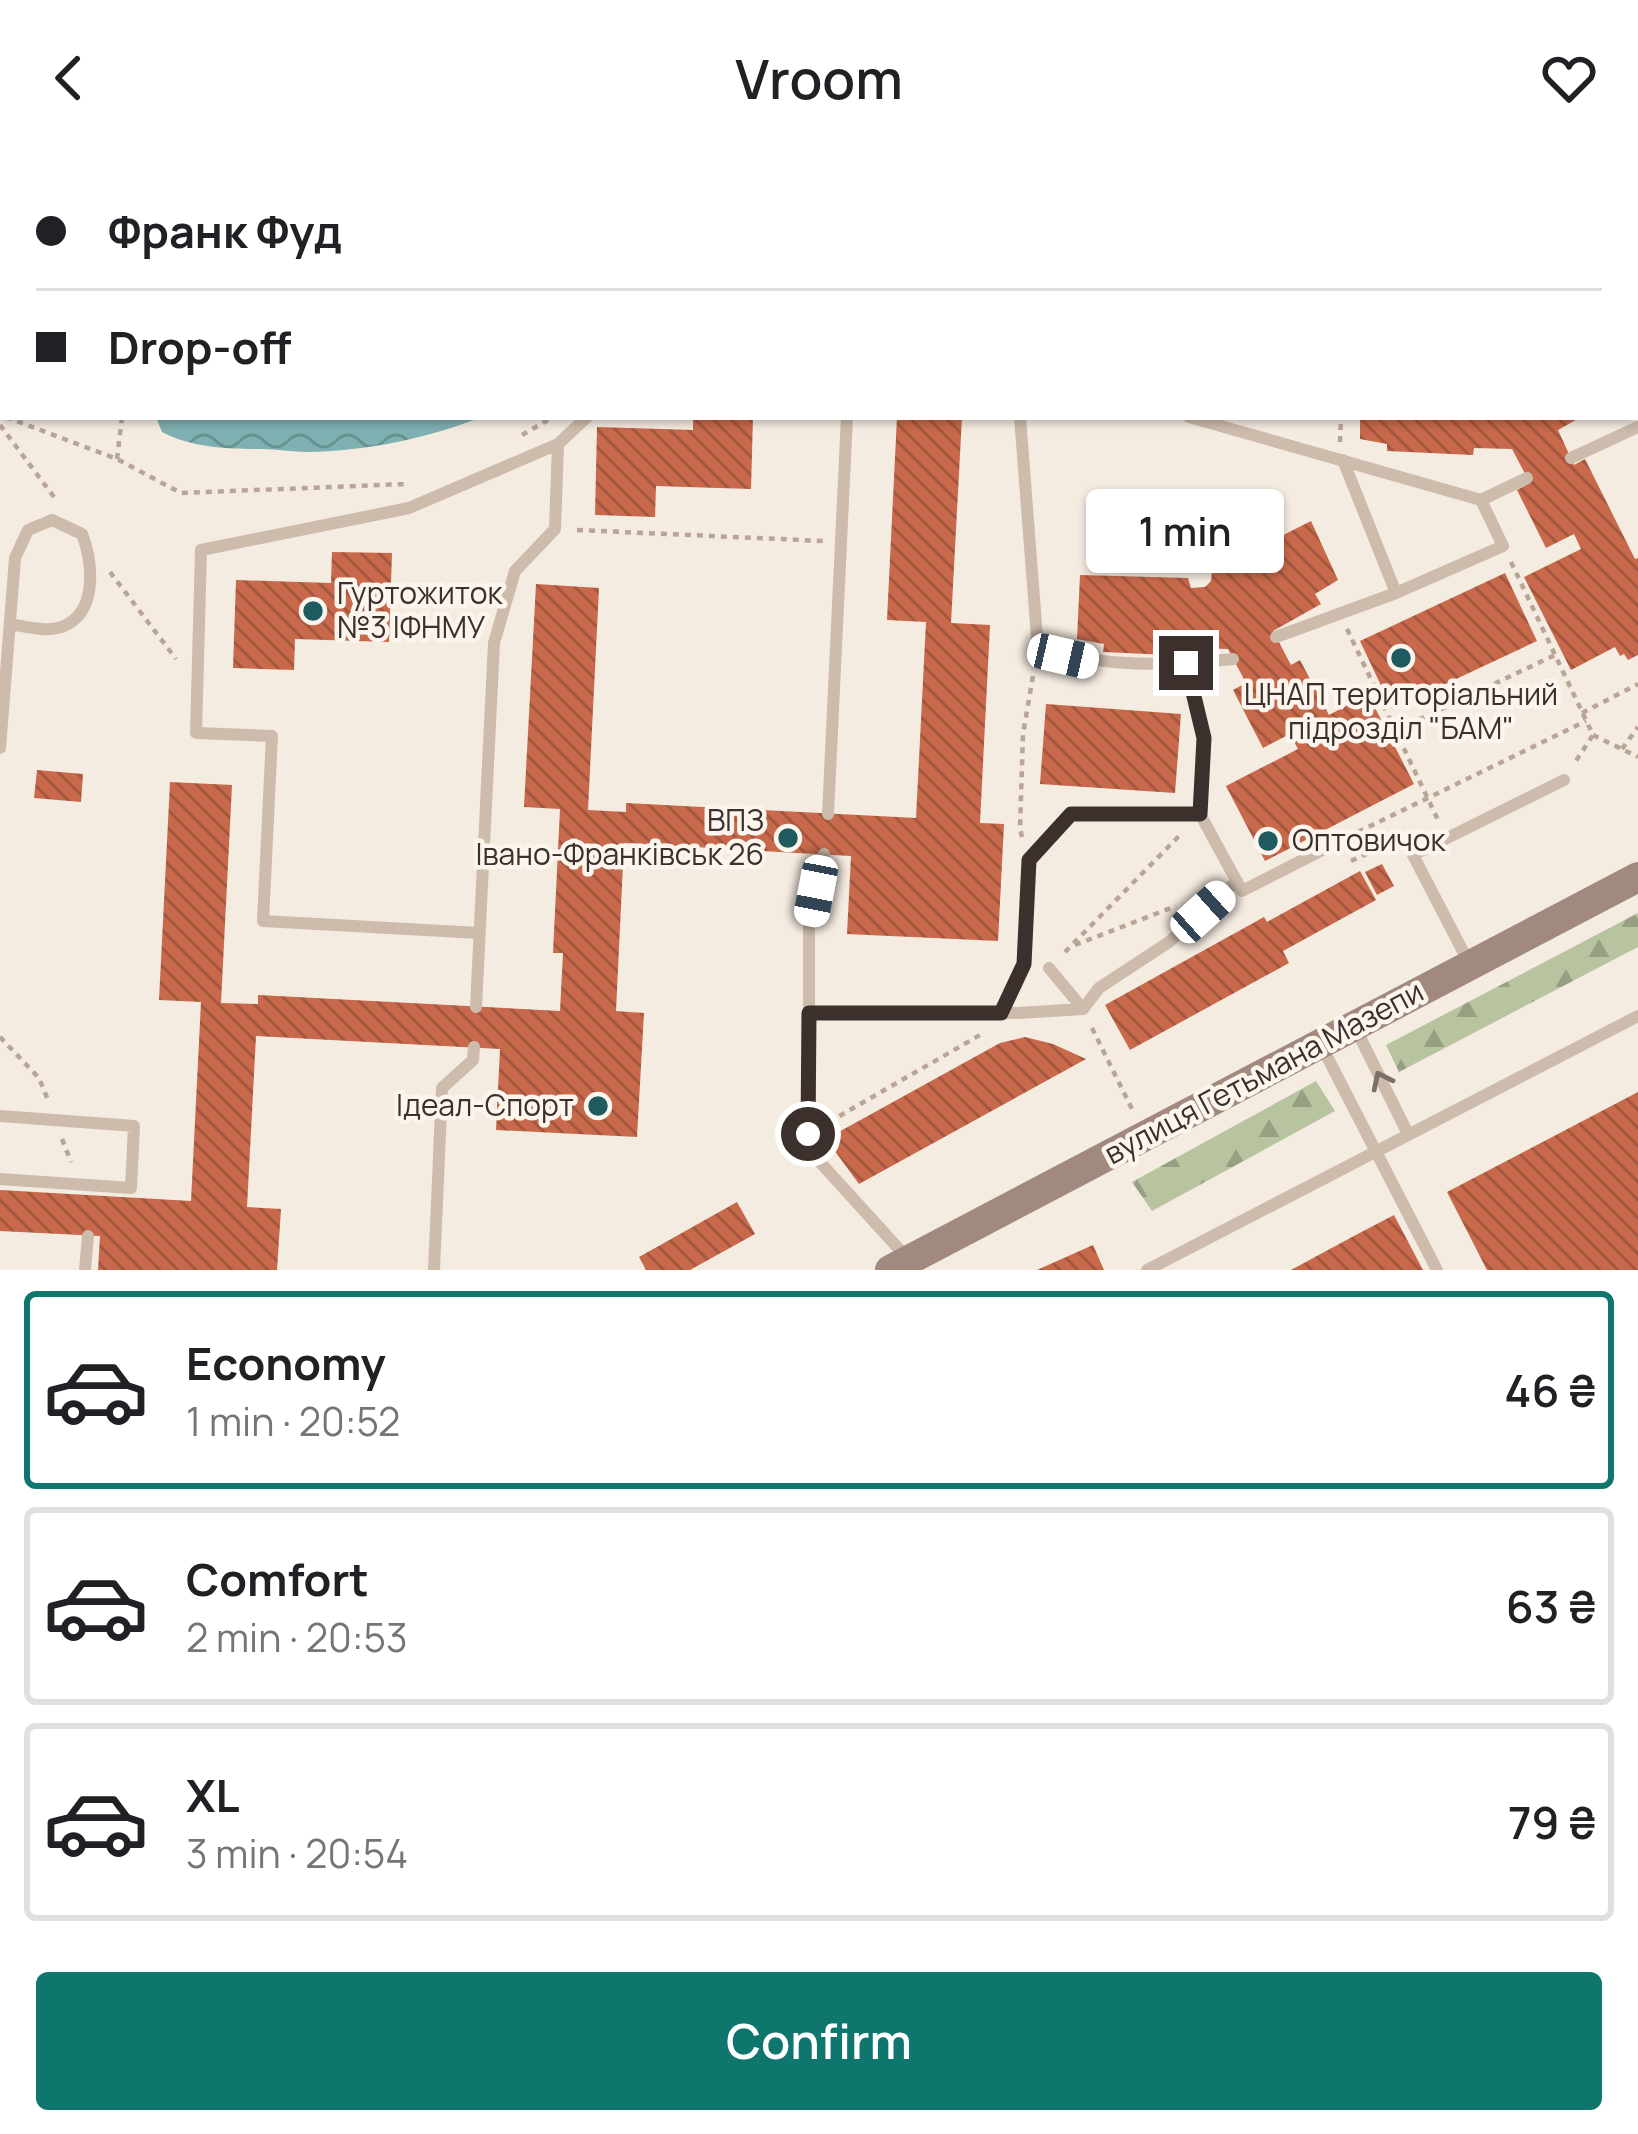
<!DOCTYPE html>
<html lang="en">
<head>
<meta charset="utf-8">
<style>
	body { margin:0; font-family:Manrope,sans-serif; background:#f2f2f2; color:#202124; height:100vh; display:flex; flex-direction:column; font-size:45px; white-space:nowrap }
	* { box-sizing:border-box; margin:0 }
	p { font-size:39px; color:#757577 }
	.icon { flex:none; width:66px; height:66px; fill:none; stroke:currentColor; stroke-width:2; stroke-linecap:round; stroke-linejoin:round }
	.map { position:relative; height:1114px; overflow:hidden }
	.details { display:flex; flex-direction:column; background:#fff; flex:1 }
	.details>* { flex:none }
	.banner { position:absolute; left:0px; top:0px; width:1638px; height:264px; box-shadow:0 3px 9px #0004; display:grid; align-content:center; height:264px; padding:0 36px; background:#fff }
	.end { position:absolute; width:54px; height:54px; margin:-27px; border:15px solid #3b302b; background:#fff; box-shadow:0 0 0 6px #fff }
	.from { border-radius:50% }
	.bubble { position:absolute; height:84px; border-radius:12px; background:#fff; box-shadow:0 3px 9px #0004; font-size:39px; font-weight:600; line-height:84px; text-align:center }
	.car { position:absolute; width:36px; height:72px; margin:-36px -18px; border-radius:15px; box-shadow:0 0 9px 3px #0007; background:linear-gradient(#fff 24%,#345 0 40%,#fff 0 76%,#345 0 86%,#fff 0) }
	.banner b { display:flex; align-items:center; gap:42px; height:114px; font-size:45px }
	.banner b+b { border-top:3px solid #e0e0e0 }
	.banner i { width:30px; height:30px; background:#202124 }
	ul { padding:21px 0 0; list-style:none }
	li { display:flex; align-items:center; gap:36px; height:198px; margin:0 24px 18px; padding:0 12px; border:6px solid #e0e0e0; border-radius:12px }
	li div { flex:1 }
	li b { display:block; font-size:45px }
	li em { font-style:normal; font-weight:600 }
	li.current { border-color:#0f766e }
	li>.icon { width:108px; height:108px; stroke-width:1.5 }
	.button { display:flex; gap:24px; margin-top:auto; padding:24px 36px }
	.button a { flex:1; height:138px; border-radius:12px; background:#0f766e; color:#fff; font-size:48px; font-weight:600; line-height:138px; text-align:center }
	header { display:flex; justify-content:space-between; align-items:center; height:156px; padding:0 36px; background:#fff; font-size:54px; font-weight:600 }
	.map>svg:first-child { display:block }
	.forest { fill:url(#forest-firs) }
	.water { fill:url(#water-waves) }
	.building { fill:url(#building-back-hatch) }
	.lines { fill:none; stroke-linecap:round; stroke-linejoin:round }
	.path { stroke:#b9a596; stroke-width:4.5; stroke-dasharray:6 6; stroke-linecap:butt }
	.lane { stroke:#cdbbac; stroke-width:12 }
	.secondary { stroke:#a18a7d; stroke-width:30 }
	.oneway { stroke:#7d6f65 }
	.route { stroke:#3b302b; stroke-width:15 }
	.poi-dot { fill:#1f5a5e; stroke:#fbf5ee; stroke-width:4.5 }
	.labels { text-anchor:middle; stroke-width:9; stroke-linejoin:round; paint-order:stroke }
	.poi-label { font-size:30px; fill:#3b302b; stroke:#fbf5ee; text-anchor:start }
	.street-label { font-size:30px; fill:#3b302b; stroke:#fbf5ee }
</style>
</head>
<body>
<header><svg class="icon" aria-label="back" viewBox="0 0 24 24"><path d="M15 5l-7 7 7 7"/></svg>Vroom<svg class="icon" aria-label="heart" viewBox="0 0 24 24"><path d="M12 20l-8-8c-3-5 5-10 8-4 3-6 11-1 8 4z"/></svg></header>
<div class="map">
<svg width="1638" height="1114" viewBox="0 0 1638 1114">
	<defs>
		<pattern id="forest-firs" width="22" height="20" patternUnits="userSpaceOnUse" patternTransform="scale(3)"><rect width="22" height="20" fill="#b8c4a0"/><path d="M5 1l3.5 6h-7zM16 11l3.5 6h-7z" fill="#97a083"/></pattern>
		<pattern id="water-waves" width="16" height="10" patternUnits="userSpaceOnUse" patternTransform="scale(3)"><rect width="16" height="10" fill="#7fb0b2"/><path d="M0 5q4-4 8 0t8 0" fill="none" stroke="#699091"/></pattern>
		<pattern id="building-back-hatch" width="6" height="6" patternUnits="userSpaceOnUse" patternTransform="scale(3)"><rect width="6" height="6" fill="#c8694b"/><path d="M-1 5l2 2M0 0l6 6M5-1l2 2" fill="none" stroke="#a4573f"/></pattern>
	</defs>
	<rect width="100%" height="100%" fill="#f4ebe1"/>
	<path class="forest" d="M1638 757V791L1399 916 1386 889Z
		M1316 925 1335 955 1152 1055 1132 1026Z"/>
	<path class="water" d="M156 261H482C428 282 367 295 308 296 293 296 277 293 262 293 227 293 193 292 162 276Z"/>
	<path class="building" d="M693 261H753L751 333 656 330 655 361 595 359 597 271 693 274Z
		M897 261H962L951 467 990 469 980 667 1004 668 998 785 847 778 851 700 624 687 616 855 644 857 637 981 496 974 500 893 256 880 247 1051 281 1053 277 1114H98L100 1080 0 1075V1034L191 1045 201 846 159 844 170 626 232 629 221 847 258 848V839L560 855 563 797H553L560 653 524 651 536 428 599 432 588 654 626 656V647L916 662 926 466 887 464Z
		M1360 261H1581L1558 274 1574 309 1585 303 1635 403 1638 402V499L1628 504 1624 498 1620 500 1615 491 1571 514 1524 421 1581 393 1574 378 1546 392 1517 334 1530 327 1512 293 1474 292 1473 299 1387 295V288L1360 283Z
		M1311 365 1338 424 1315 438 1321 448 1273 475 1291 509 1300 504 1329 559 1368 538 1414 628 1265 705 1226 630 1298 593 1290 578 1263 592 1233 534 1246 527 1228 493 1191 492 1190 500 1103 496 1104 488 1077 483 1080 419 1188 422 1191 432 1205 431 1211 425 1212 415Z
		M332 396 392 397 389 486 295 483 294 514 233 512 236 424 331 427Z
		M1505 417 1537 485 1392 553 1360 485Z
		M1046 548 1181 558 1175 637 1040 628Z
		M37 614 83 618 81 646 34 642Z
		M1382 708 1394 730 1377 739 1365 716Z
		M1360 715 1376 744 1283 795 1289 807 1130 894 1105 849 1264 761 1267 766Z
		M1025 881 1053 888 1086 903 859 1028 826 983 1000 887Z
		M1638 936V1114H1487L1447 1036Z
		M737 1046 755 1078 690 1114H646L639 1101Z
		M1394 1059 1423 1114H1291L1352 1081Z
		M1093 1089 1104 1114H1037Z"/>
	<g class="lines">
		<path class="path" d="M1598 0 1599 3
			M134 3V0
			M1635 70 1638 76
			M0 186 3 187
			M6 261 117 303 181 337 407 328
			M0 269 57 345
			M522 279 553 261
			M1340 286 1341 261
			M117 303 122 261
			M577 374 824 385
			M1511 406 1593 579 1576 605
			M110 416 176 503
			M1347 473 1438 664
			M1582 557 1638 528
			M1397 574 1555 499
			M1593 579 1638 601
			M1622 593 1638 571
			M1358 676 1586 565
			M1022 681 1020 672 1023 578 1034 514
			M1351 705 1382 691 1396 695
			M1075 789 1176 750
			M1065 796 1179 680
			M1092 872 1132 953
			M0 881 39 922 48 944
			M829 966 980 879
			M62 983 71 1006"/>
		<path class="lane" d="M613 0 614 3
			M1011 3V0
			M1228 3V0
			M1377 3V0
			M1020 261 1038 494C1108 510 1162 511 1233 503
			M1189 261 1481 344 1503 390 1396 437 1343 304
			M1571 302 1638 271
			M1481 344 1527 322
			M1276 481 1396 437
			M1186 507 1204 582 1200 658
			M0 592 15 402 28 374 52 364 82 378C92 404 98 451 68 468 51 478 28 471 10 468
			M828 658 847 261
			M824 698 809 772V978L818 1004 908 1103
			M479 777 263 765 272 580 196 577 201 394 409 352 558 288 587 261
			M1470 809 1413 699 1564 624
			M476 851 494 487 515 415 555 373 558 288
			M1083 853 1099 832 1169 786 1237 725
			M809 857H1018L1083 853 1049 812
			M1001 857 1024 809 1029 704 1071 659 1200 658 1242 735 1342 684
			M1355 871 1408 978
			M1321 889 1437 1114
			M0 960 134 970 131 1032 0 1023
			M85 1114 88 1080
			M434 1114 442 932 473 904 474 891
			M1147 1114 1638 860"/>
		<path class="secondary" d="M890 1114 1638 721"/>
	</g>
	<defs><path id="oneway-chevron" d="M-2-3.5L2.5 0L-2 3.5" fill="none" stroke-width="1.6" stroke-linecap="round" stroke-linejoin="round" transform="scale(3)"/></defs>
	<use class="oneway" href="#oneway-chevron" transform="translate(1381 924) rotate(-116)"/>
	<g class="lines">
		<path class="route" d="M808 978 809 857H1001L1024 808 1029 704 1071 658H1200L1204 582 1186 507"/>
	</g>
	<g class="poi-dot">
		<circle cx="313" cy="455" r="12"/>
		<circle cx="1401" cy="502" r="12"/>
		<circle cx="788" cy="682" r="12"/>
		<circle cx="1268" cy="685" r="12"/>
		<circle cx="598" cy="950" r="12"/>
	</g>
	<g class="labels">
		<g class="poi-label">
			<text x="337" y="448">Гуртожиток<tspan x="337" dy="34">№3 ІФНМУ</tspan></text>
			<text x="1401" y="549" text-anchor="middle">ЦНАП територіальний<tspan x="1401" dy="34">підрозділ "БАМ"</tspan></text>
			<text x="764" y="675" text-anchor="end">ВПЗ<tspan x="764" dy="34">Івано-Франківськ 26</tspan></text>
			<text x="1292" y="695">Оптовичок</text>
			<text x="574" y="960" text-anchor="end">Ідеал-Спорт</text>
		</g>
		<g class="street-label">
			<text transform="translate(1264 917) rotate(-28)" y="10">вулиця Гетьмана Мазепи</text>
		</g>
	</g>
</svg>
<i class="end from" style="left:808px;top:978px"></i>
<i class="end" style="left:1186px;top:507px"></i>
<div class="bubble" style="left:1086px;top:333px;width:198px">1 min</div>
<i class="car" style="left:1063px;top:500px;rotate:103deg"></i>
<i class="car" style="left:816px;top:735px;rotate:191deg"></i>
<i class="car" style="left:1203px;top:756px;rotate:48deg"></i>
<div class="banner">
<b><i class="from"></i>Франк Фуд</b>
<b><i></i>Drop-off</b>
</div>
</div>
<section class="details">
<ul>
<li class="current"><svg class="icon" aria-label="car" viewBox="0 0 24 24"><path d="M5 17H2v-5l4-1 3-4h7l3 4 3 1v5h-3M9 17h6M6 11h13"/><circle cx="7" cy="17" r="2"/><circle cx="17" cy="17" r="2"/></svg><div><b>Economy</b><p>1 min · 20:52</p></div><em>46 ₴</em></li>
<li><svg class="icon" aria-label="car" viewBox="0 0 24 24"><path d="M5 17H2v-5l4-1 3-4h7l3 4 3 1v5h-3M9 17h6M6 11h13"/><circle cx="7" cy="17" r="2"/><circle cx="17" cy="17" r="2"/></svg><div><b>Comfort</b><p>2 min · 20:53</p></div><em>63 ₴</em></li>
<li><svg class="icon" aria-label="car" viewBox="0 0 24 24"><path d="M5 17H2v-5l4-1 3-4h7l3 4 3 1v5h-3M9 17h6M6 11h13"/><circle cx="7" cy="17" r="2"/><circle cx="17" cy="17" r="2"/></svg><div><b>XL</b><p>3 min · 20:54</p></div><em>79 ₴</em></li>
</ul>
<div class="button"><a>Confirm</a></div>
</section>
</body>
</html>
